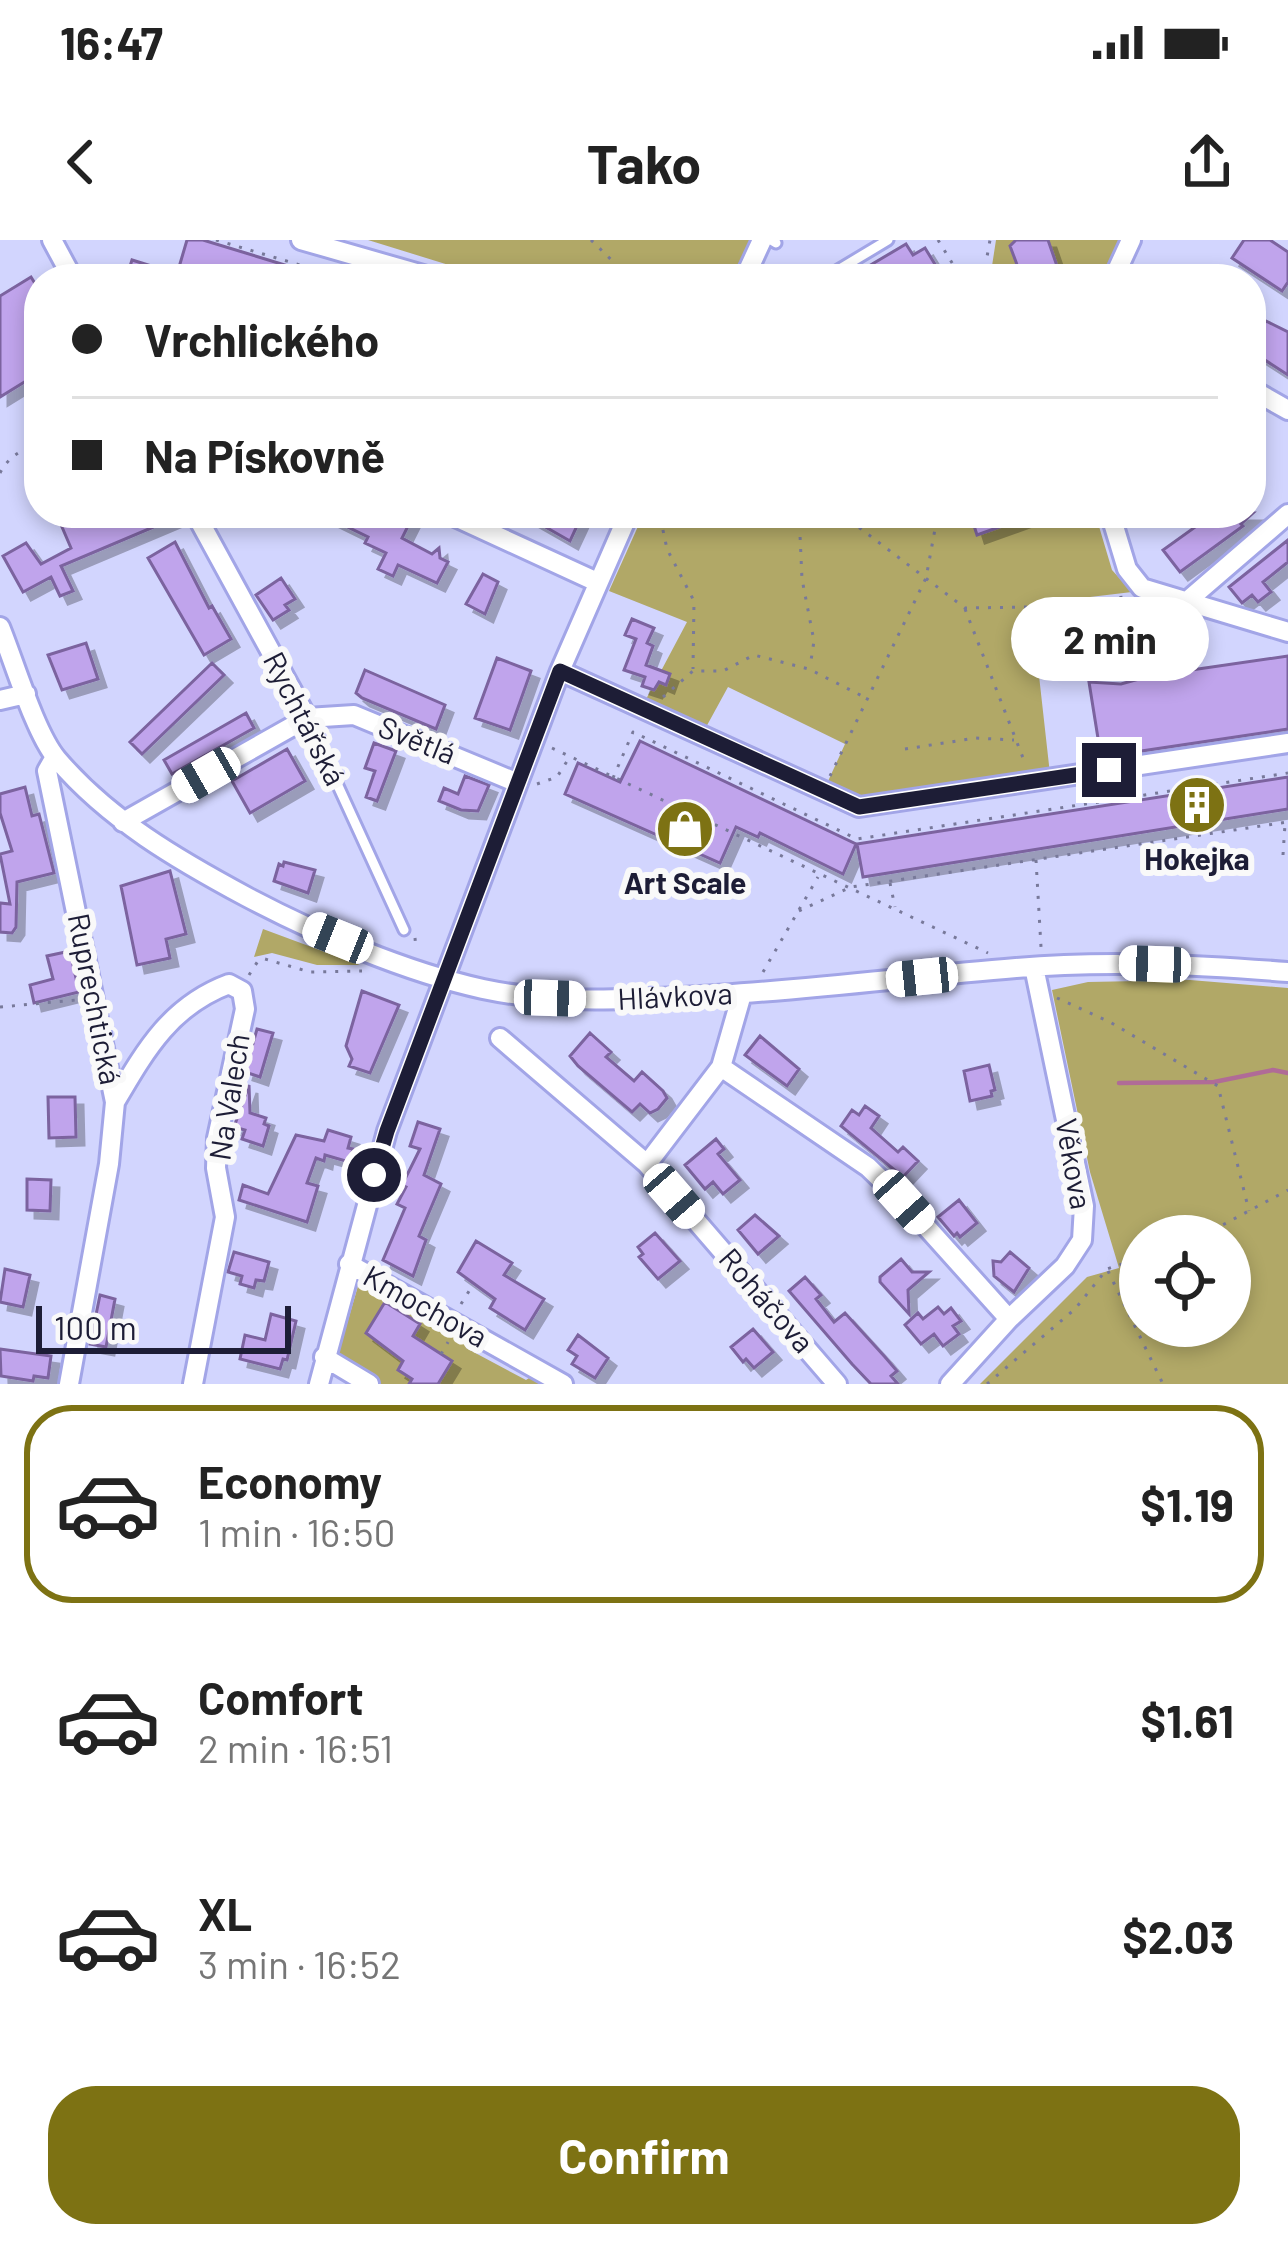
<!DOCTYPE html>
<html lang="en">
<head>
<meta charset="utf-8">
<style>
	body { margin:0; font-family:Barlow,sans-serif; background:#f6f6f6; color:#222; height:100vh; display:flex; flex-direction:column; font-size:45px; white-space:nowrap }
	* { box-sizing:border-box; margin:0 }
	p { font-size:39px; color:#767676 }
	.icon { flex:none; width:66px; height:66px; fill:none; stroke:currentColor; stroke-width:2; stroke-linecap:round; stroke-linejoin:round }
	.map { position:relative; height:1144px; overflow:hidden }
	.panel { display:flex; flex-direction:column; background:#fff; flex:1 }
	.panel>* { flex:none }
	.banner { position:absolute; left:24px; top:24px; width:1242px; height:264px; border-radius:48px; box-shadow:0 6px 18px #0003; display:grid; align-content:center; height:264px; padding:0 48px; background:#fff }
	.controls { position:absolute; left:1119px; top:975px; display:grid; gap:24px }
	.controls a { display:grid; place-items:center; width:132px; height:132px; border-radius:50%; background:#fff; box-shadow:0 6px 18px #0003; font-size:60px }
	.scale { position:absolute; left:36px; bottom:30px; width:255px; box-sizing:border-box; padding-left:12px; border:6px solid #1d1d36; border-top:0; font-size:33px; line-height:42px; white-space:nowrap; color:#1d1d36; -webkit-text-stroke:9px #f9f9f9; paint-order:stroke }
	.end { position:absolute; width:54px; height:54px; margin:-27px; border:15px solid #1d1d36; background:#fff; box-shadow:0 0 0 6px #fff }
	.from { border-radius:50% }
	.bubble { position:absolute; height:84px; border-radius:42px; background:#fff; box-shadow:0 6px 18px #0003; font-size:39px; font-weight:700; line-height:84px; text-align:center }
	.car { position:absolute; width:36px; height:72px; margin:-36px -18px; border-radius:15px; box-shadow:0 0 9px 3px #0007; background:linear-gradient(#fff 24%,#345 0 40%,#fff 0 76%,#345 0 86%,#fff 0) }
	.banner b { display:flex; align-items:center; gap:42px; height:114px; font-size:45px }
	.banner b+b { border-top:3px solid #e0e0e0 }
	.banner i { width:30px; height:30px; background:#222 }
	ul { padding:21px 0 0; list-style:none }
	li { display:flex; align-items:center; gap:36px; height:198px; margin:0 24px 18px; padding:0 24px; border:6px solid transparent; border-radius:48px }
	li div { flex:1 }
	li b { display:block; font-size:45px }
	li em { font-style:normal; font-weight:700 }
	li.active { border-color:#7d7213 }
	li>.icon { width:108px; height:108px; stroke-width:1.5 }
	.primary-button { display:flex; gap:24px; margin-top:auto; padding:24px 48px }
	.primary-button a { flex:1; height:138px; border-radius:48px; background:#7d7213; color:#fff; font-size:48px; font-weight:700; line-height:138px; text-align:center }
	.status { display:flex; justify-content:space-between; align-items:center; height:84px; padding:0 60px; background:#fff; direction:ltr }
	.status svg { height:33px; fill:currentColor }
	header { display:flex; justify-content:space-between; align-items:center; height:156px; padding:0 48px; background:#fff; font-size:54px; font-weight:700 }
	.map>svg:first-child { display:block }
	.green { fill:#b1a867; fill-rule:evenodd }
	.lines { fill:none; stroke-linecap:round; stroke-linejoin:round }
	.stream { stroke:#b06b97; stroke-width:4.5 }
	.building { fill:#c0a4ec; stroke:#7b639f; stroke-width:3; filter:url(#shadow) }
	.service-casing { stroke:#a2a5e7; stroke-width:15 }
	.minor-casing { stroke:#a2a5e7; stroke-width:24 }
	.path { stroke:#78799a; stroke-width:3; stroke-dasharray:3 9; stroke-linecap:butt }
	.service { stroke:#fff; stroke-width:9 }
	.minor { stroke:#fff; stroke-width:18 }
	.route { stroke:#1d1d36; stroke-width:15 }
	.labels { text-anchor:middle; stroke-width:12; stroke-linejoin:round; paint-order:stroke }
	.street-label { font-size:30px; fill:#1d1d36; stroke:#f9f9f9 }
	.poi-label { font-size:30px; font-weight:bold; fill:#1d1d36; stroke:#f9f9f9 }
</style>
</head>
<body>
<div class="status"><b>16:47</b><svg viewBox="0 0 49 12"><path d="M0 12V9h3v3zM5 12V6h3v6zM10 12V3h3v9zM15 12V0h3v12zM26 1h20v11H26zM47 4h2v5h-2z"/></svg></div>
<header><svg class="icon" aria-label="back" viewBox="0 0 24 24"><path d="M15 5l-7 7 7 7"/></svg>Tako<svg class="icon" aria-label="share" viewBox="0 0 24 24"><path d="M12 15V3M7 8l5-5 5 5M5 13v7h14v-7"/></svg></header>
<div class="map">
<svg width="1288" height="1144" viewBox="0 0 1288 1144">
	<defs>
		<filter id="shadow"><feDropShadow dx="8" dy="8" stdDeviation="0" flood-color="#0004"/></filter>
	</defs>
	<rect width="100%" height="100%" fill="#d2d5fe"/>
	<path class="green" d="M368 0H751L731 39H494Z
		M996 0H1120L1102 39H990Z
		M644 273 689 278 698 273H1095L1112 330 1132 352 1031 364 1050 534 859 560 824 550 845 504 728 447 705 489 644 463 687 382 609 351Z
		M263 689 360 725H317L272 713 254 717Z
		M1190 740 1288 748V1144H980L1087 1037 1119 1028 1090 932 1052 750 1088 742ZM1140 996H1230V1086H1140Z
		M363 1044 467 1095 466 1108 526 1140 535 1134 551 1144H380L337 1118 358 1046Z"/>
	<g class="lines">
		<path class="stream" d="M1119 843 1214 842 1273 830 1288 833"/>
	</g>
	<path class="building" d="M187 0H203L321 36 320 39H126L132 20 177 34Z
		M1016 0H1048L1057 26 1022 38 1010 6Z
		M1244 0H1270L1288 12V42L1282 51 1232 18Z
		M906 4 913 15 925 8 944 39H847Z
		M31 37 39 50V133L0 157V56Z
		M1266 81 1288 92V135L1251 111V104Z
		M56 273H182V275L61 326 73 351 60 356 51 337 23 352 3 316 26 303 41 324 71 308Z
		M319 273H363L376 280 380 273H404L412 278 402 298 432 314 439 308 440 318 448 322 437 343 398 325 393 336 378 329 386 313 365 303 368 297Z
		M521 273H583L570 301Z
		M970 273H1033V275L977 295Z
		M1200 273H1253L1241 284 1243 286 1180 332 1163 310 1205 280Z
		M1288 300V322L1263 342 1271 352 1258 362 1252 355 1242 363 1229 347Z
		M175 302 209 368 212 366 231 399 204 415 148 318Z
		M483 334 498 342 485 374 466 364Z
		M281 338 295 359 285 365 289 370 273 380 256 355Z
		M632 379 654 388 647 403 653 406 646 425 670 434 666 445 659 442 654 450 642 446 645 437 624 430 636 399 625 395Z
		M86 403 98 439 62 450 48 415Z
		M1288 416V489L1101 517 1089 442 1121 444 1150 436Z
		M497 418 531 431 510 490 475 478Z
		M212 423 224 435 142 514 130 502Z
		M365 430 445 465 436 489 362 458 356 453Z
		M246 473 254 488 172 534 164 520Z
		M640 501 856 604 843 634 760 593 758 597 736 587 720 623 565 554 578 523 620 542Z
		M374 503 396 511 377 561 366 557 375 531 365 528Z
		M287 509 305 541 250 573 232 541Z
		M465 536 489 545 478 571 461 570 439 561 444 548 458 554Z
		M1288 537V569L863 637 857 604Z
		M25 547 32 576 39 574 54 633 17 642 16 687 12 693 0 692V663L10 664 0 614 12 611 0 573V554Z
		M284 622 315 630 308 653 274 641 279 624 283 626Z
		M170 631 186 694 166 699 170 718 137 725 121 646Z
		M70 711 79 752 34 763 30 745 53 739 47 716Z
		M362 751 399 765 370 833 349 826 352 819 346 806Z
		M257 789 273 793 260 837 245 832Z
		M590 793 611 812 606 817 634 841 642 832 663 851 667 858 658 869 650 873 640 864 632 872 578 826 570 816Z
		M760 796 799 829 787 846 745 815Z
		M989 825 995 850 991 851 992 856 970 861 964 831Z
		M249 845 250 873 266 878 264 884 269 886 263 906 242 899 245 890 234 887Z
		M48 857H75L76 897 49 898Z
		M865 866 879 876 871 888 898 912 903 907 918 921 903 937 841 886 852 870 859 875Z
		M418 882 440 889 424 935 441 944 419 996 426 1000 413 1036 383 1020 405 968 397 964 406 947 402 945 420 909 410 906Z
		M328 890 351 897 348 908 353 909 349 922 325 915 324 921 316 918 307 943 318 946 307 982 239 960 243 945 268 954 296 895 324 901Z
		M716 899 724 909 718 914 740 940 723 954 713 942 705 949 685 925Z
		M27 939 51 940 50 971 27 970Z
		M959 960 977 983 960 997 957 993 954 996 938 977Z
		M755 975 779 996 758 1014 738 990Z
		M655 993 680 1021 658 1039 639 1017 643 1014 638 1007Z
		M476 1001 512 1023 504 1035 544 1059 525 1090 490 1068 495 1059 458 1032Z
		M234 1012 269 1022 264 1041 256 1040 254 1048 240 1044 242 1036 228 1032Z
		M1010 1012 1029 1028 1014 1052 994 1036 993 1021 1001 1022Z
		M901 1019 912 1032H929L908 1050 909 1074 880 1042V1037Z
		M5 1029 30 1035 23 1067 0 1062Z
		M805 1037 821 1055 816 1059 834 1082 845 1073 885 1117 897 1131 891 1136 898 1144H871L852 1124 789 1051Z
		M100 1055 115 1059 106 1107 90 1104Z
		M385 1062 420 1084 413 1096 452 1121 438 1144H409L412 1139 398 1130 403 1121 366 1093Z
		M938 1067 944 1074 951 1068 961 1081 953 1086 959 1094 943 1106 934 1094 921 1104 905 1085 918 1073 923 1079Z
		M271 1074 296 1081 287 1120 283 1119 280 1129 240 1119 245 1095 265 1100Z
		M753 1089 773 1112 754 1128 746 1119 743 1122 731 1107Z
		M578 1095 608 1118 595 1138 572 1124 577 1116 568 1110Z
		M0 1109 51 1116 48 1138 34 1136 33 1141 1 1136Z"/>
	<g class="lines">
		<defs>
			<path id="service" d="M771 0 776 3
				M823 39 888 0
				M307 478 404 690"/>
			<path id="minor" d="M52 0 73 39
				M301 0 437 39
				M744 39 762 0
				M1113 39 1131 0
				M1251 149 1288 170
				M195 273 307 478
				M447 273 597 342
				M1110 273 1127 329 1142 348 1288 392
				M1186 362 1288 274
				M0 387C14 421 35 493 57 519 109 580 178 620 247 657 317 694 406 732 483 749 549 763 616 760 682 757 794 752 905 737 1016 728 1107 720 1197 725 1288 732
				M560 431 859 567 1288 503
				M0 460 26 454
				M55 517 47 531 115 862 109 924 69 1144
				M123 582 307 478 354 475 518 543
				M742 754 721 827 868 927 904 962 1009 1079
				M500 798 647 924 837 1144
				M115 862C145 811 170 766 229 744L242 751 245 769 217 898 216 928 225 977 193 1144
				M647 924 721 827
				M349 1024 563 1144
				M324 1117 369 1144
				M319 1144 387 891 560 431 629 273
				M950 1144 1009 1079 1065 1026 1082 1000 1084 966 1034 727"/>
		</defs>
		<use href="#service" class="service-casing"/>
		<use href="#minor" class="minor-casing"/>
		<path class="path" d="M216 0 347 39
			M591 0 631 39
			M938 0 962 39
			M983 39 990 0
			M0 233C9 216 21 210 39 204
			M799 273 802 339 814 401 810 427
			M840 273 965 368 1029 367 1124 357
			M648 274 661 281 667 309 694 361 693 429
			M861 285 935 282
			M965 369 1025 523
			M663 457 693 431H723L754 415 809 429 866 458
			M552 508 988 713
			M905 509 976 498 1014 500
			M830 536 926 338 938 273
			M613 538 633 492 857 599 1288 533
			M537 544 557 537 569 518
			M1283 615 1285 584
			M1036 620 1041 707
			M890 643 895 667
			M799 671 851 647 1288 582
			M415 698 416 709
			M763 732 818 637
			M249 735 258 721 265 719 310 732 362 731
			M1057 758 1110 782 1218 846 1249 971
			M0 767 76 760
			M1202 996 1288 950
			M1108 1031 1163 1144
			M461 1064 471 1048
			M441 1114 448 1102
			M987 1144 1075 1069 1107 1029 1140 1018"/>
		<use href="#service" class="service"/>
		<use href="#minor" class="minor"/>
	</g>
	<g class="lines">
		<path class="route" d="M374 935 387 891 560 431 859 567 1109 530"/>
	</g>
	<defs>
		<symbol id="building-disc" viewBox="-11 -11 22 22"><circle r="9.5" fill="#7d7213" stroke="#f9f9f9"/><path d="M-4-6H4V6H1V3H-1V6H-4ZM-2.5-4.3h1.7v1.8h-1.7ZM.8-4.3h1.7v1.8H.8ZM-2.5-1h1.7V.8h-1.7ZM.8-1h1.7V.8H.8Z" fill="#fff"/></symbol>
		<symbol id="shop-disc" viewBox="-11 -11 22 22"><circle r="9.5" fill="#7d7213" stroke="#f9f9f9"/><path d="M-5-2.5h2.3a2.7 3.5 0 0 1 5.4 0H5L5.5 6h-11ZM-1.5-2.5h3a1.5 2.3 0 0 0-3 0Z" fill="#fff"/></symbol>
	</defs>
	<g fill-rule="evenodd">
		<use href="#building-disc" x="1164" y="532" width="66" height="66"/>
		<use href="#shop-disc" x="652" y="556" width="66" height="66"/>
	</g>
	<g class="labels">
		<g class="street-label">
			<text transform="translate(304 479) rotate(63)" y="10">Rychtářská</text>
			<text transform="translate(417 501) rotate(22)" y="10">Světlá</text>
			<text transform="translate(675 757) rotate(-3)" y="10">Hlávkova</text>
			<text transform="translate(94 759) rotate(79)" y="10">Ruprechtická</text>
			<text transform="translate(230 857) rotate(-81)" y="10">Na Valech</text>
			<text transform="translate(1073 924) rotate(80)" y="10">Věkova</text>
			<text transform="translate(766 1061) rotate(49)" y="10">Roháčova</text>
			<text transform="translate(425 1067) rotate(29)" y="10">Kmochova</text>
		</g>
		<g class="poi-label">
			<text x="1197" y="630">Hokejka</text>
			<text x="685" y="654">Art Scale</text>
		</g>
	</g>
</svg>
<div class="controls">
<a><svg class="icon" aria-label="locate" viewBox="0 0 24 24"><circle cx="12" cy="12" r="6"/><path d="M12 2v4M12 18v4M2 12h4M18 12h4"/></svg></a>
</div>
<div class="scale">100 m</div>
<i class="end from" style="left:374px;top:935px"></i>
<i class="end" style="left:1109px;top:530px"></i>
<div class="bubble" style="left:1011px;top:357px;width:198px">2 min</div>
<i class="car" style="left:206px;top:535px;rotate:240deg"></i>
<i class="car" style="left:338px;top:698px;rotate:292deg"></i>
<i class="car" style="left:1155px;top:724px;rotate:272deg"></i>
<i class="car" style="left:922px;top:737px;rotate:264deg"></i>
<i class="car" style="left:550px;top:758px;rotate:92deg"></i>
<i class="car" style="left:674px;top:956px;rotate:139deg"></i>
<i class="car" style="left:904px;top:962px;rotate:138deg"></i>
<div class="banner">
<b><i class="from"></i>Vrchlického</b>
<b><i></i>Na Pískovně</b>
</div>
</div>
<section class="panel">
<ul>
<li class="active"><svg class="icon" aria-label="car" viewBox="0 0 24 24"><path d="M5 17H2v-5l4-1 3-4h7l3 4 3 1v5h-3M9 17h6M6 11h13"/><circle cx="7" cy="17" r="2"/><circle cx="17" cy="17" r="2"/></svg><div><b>Economy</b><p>1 min · 16:50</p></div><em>$1.19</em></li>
<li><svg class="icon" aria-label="car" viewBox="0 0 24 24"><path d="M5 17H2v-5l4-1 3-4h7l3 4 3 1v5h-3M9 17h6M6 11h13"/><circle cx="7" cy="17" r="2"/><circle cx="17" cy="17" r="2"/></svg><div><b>Comfort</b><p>2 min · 16:51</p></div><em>$1.61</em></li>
<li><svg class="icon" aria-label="car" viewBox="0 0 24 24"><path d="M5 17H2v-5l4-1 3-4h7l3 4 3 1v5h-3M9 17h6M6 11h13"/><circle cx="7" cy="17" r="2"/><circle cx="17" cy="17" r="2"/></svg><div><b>XL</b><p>3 min · 16:52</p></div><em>$2.03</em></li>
</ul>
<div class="primary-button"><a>Confirm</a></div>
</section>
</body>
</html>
